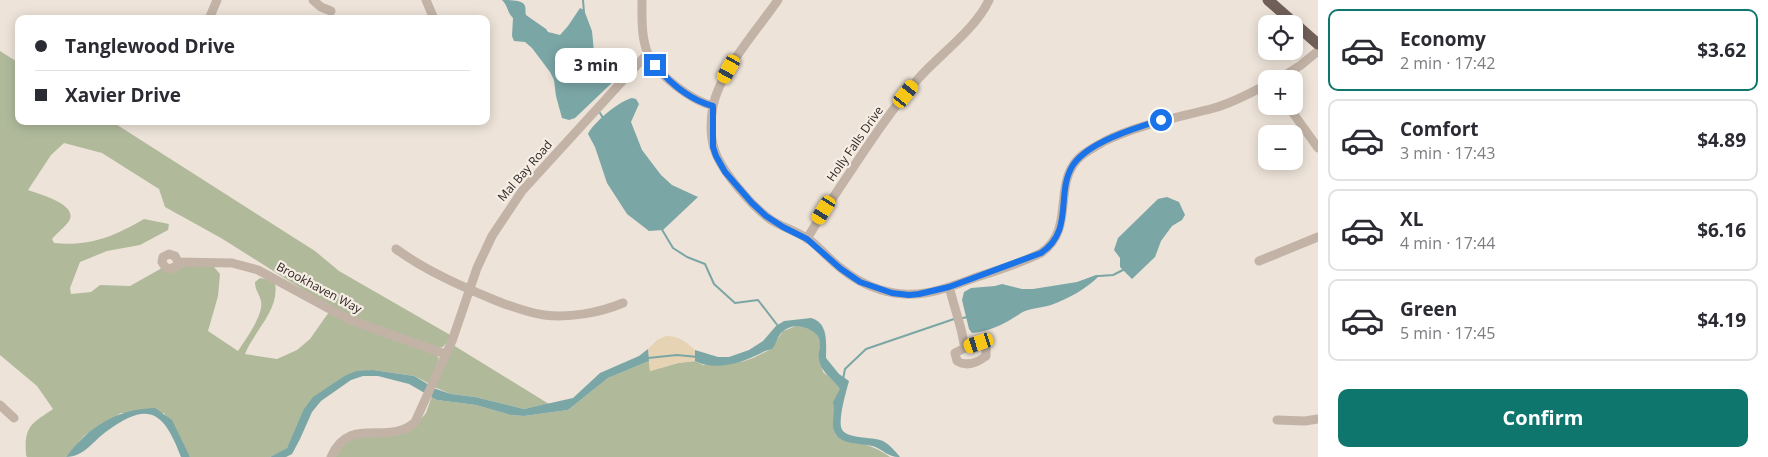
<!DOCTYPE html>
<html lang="en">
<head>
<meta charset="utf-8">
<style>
	body { margin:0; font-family:"Open Sans",sans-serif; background:#f7f7f7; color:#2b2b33; height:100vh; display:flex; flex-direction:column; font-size:19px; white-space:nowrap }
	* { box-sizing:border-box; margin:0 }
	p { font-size:16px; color:#7c7c81 }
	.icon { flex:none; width:28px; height:28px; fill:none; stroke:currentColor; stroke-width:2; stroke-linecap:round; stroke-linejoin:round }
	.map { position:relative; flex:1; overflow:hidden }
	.details { display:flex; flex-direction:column; background:#fff; width:450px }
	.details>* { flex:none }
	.guide { position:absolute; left:15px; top:15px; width:475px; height:110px; border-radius:10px; box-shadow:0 2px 12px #0003; display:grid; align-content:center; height:110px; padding:0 20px; background:#fff }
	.controls { position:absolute; left:1258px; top:15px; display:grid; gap:10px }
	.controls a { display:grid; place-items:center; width:45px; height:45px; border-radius:10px; background:#fff; box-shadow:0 2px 12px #0003; font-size:25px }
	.end { position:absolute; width:22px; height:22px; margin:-11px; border:6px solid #1a73e8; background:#fff; box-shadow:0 0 0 2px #fff }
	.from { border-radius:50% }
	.bubble { position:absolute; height:35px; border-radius:10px; background:#fff; box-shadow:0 2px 12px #0003; font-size:16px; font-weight:700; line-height:35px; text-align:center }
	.car { position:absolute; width:15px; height:30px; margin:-15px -8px; border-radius:6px; box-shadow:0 0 4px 1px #0007; background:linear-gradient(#f5c518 24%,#345 0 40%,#f5c518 0 76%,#345 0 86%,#f5c518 0) }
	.guide b { display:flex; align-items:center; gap:18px; height:48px; font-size:19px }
	.guide b+b { border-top:1px solid #e1e1e2 }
	.guide i { width:12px; height:12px; background:#2b2b33 }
	ul { padding:9px 0 0; list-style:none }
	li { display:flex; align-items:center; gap:15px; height:82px; margin:0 10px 8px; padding:0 10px; border:2px solid #e1e1e2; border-radius:10px }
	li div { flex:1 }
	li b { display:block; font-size:19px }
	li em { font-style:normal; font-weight:700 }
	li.selected { border-color:#0f766e }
	li>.icon { width:45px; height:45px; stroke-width:1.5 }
	.button { display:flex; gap:10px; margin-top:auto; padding:10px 20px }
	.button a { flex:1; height:58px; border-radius:10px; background:#0f766e; color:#fff; font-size:20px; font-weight:700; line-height:58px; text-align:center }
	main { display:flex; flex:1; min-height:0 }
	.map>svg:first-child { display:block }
	.green { fill:#b0ba9b }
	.sand { fill:#e5d3b3 }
	.water { fill:#7ba6a6 }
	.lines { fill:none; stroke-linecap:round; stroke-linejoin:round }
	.stream { stroke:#7ba6a6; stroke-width:2 }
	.minor { stroke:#c3b3a7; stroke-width:9 }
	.major { stroke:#716059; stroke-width:11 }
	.route { stroke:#1a73e8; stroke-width:6 }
	.labels { text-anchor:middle; stroke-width:4.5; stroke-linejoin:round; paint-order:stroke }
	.street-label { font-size:12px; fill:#312926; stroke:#f6ede4 }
</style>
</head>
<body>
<main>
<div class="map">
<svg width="1318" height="457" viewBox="0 0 1318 457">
	<rect width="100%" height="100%" fill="#ede3d9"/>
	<path class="green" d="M0 51 19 63V121H111L315 251 339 271 452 336 443 347 439 348 352 318 318 299 221 238 165 207 159 189 102 153 64 143 51 155 28 190C38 194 79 204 69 221 65 227 57 233 52 239L54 243C89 247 115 236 144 219L169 224 168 230 140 245 107 251 80 262 70 288 71 294 91 292 100 285 130 286 162 268C171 273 176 272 184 265L214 267 220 274 218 296 208 331 238 351C245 340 264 315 261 301 259 293 255 290 255 282L260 278 271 280 275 283C280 310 254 331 245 354L277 359 297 350 310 339 329 312 434 353 439 358 430 384 414 376 373 370 346 375 334 384 295 432 287 448 280 452 270 457H190L164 413H121L84 436 66 457H27L26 455C24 426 31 424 53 409L37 386 0 355Z
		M796 326C809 326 816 330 821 342L819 350 823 372 835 381 841 389 834 402V431L837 436C855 442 875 445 890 457H334L349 439 416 425 426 413 432 396 437 400 476 405 511 415 524 416 568 410 608 378 649 361 650 371 678 363 695 361 703 365 741 362 753 358 771 349 783 331Z
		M453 345 549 404 524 409 475 397 451 394 434 387Z"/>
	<path class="sand" d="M666 336C679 336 686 342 695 350V361L678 363 650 371 648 349 657 340Z"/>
	<path class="water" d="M502 0C509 0 523 0 525 6 526 9 525 12 526 15L546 29 548 32 560 35 568 26 580 8 584 10 592 31 594 52 617 78 575 118 569 120 562 118 556 96 554 80 550 72 532 48 525 42 514 41 512 36 513 18C507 12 508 6 502 0Z
		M632 98 636 99 639 104 631 122 642 150 661 175 672 185 698 197 663 230 649 231 627 214 607 183 595 147 588 134C593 123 619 101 632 98Z
		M1167 197 1179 202 1185 215 1182 220 1172 226 1161 241 1155 257 1132 279 1120 267V258L1114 250 1118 238 1158 199Z
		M1096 275H1100C1088 288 1068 299 1051 305 1042 308 1030 308 1021 313 1007 323 989 332 972 333L969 329 962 300 964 292 971 288 995 286 1002 284 1022 289H1033L1077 282Z
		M811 318C829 323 826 343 826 358L839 374 849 381C846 392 839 416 841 427 844 440 872 436 883 441 890 445 895 451 900 457 886 457 884 449 872 446 861 443 841 445 835 433 830 424 836 412 833 402L840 389C833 378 821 373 819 359 817 350 824 342 816 334 807 325 791 323 782 332 777 337 776 345 772 349 770 350 767 350 765 351 745 362 717 372 695 361V350L718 357H729L749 350 763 341 776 326 784 321Z
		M648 349 649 361 608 378 568 410 524 416 511 415 476 405 437 400 409 384 378 376H363L351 380 321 401 312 412 300 439 292 454 286 457H270L287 448 304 409 313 397 346 375 357 371 373 370 414 376 436 389 451 394 475 397 524 409 573 398 600 373 639 356Z
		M155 408 172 420 190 457H181C164 412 149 400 107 431 93 441 84 457 66 457 89 427 116 409 155 408Z"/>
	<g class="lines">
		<path class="stream" d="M583 0 584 12
			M600 113 603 118
			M661 228 673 248 687 257 705 264 714 284 735 303 758 300 778 326
			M1099 276 1113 275 1123 270
			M963 318 967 317
			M648 358 677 355 698 357
			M843 379 845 369 866 349 954 319"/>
		<path class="minor" d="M313 0 321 7 331 11
			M426 0 434 19
			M642 0C642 17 641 38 648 54 658 76 691 100 713 106
			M778 0C758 29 720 71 713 106 706 144 717 163 741 191 750 202 760 212 771 220 784 228 799 232 811 241 822 250 831 261 842 269 859 283 882 293 904 294 929 296 955 285 977 277 999 270 1021 263 1041 253 1075 230 1053 187 1077 160 1084 152 1095 147 1105 141 1140 124 1177 118 1214 108 1232 103 1249 94 1266 85
			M209 19 217 0
			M1279 79 1301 65 1318 51
			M1288 106 1318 148
			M807 239C817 221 829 204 840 187 865 150 889 112 918 79 940 54 975 30 989 0
			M396 249C426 271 463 287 497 301 513 307 528 313 544 315 570 318 599 313 623 303
			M1259 261 1318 237
			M178 262 177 266 170 269 165 267 162 262 163 257 169 254 175 256 178 262 232 263 258 270 350 320 445 354
			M949 287 961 329 965 348 955 353 957 361C967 367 977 363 986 356V347L982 344 965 348
			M0 405 14 418
			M1277 420 1305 421 1318 419
			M331 457C350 414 388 447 415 422L452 341 477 268 492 236 522 191 648 53"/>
		<path class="major" d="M1268 0 1318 44"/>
	</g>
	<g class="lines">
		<path class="route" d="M655 65C670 83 690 100 713 106V147L716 156 725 172 752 203 766 216 783 227 807 239 841 269 860 282 892 293 909 295 919 294 949 287 1041 253C1075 230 1055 193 1073 165 1088 142 1135 128 1161 120"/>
	</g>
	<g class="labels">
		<g class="street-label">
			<text transform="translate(855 144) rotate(-55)" y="4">Holly Falls Drive</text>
			<text transform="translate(525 171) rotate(-49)" y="4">Mal Bay Road</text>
			<text transform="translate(319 288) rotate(28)" y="4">Brookhaven Way</text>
		</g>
	</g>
</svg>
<div class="controls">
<a><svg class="icon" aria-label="locate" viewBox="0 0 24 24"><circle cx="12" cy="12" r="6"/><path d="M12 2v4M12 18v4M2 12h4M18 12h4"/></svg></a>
<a>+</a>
<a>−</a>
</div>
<i class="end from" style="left:1161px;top:120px"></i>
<i class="end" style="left:655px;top:65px"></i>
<div class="bubble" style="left:555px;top:48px;width:82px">3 min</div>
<i class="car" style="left:729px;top:69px;rotate:209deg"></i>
<i class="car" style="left:906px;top:94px;rotate:38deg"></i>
<i class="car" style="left:824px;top:210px;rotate:212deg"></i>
<i class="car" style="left:979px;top:343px;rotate:252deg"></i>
<div class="guide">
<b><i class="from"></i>Tanglewood Drive</b>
<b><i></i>Xavier Drive</b>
</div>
</div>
<section class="details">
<ul>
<li class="selected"><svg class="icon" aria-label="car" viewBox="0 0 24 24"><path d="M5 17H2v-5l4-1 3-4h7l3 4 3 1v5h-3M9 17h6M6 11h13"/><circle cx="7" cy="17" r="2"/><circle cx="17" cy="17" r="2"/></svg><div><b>Economy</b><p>2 min · 17:42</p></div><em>$3.62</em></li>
<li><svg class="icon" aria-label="car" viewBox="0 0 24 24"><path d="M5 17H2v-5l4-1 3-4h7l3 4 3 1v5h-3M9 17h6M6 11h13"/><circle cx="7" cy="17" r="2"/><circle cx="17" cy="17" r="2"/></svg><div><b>Comfort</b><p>3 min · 17:43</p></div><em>$4.89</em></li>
<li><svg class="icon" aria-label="car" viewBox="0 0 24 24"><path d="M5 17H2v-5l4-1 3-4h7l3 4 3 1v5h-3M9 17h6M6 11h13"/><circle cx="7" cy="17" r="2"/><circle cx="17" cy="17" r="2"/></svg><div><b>XL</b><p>4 min · 17:44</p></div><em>$6.16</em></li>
<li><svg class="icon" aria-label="car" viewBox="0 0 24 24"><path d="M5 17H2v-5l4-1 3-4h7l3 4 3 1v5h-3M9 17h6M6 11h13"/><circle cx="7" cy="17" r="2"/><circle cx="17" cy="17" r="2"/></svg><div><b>Green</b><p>5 min · 17:45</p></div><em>$4.19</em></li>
</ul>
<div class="button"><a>Confirm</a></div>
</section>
</main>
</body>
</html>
